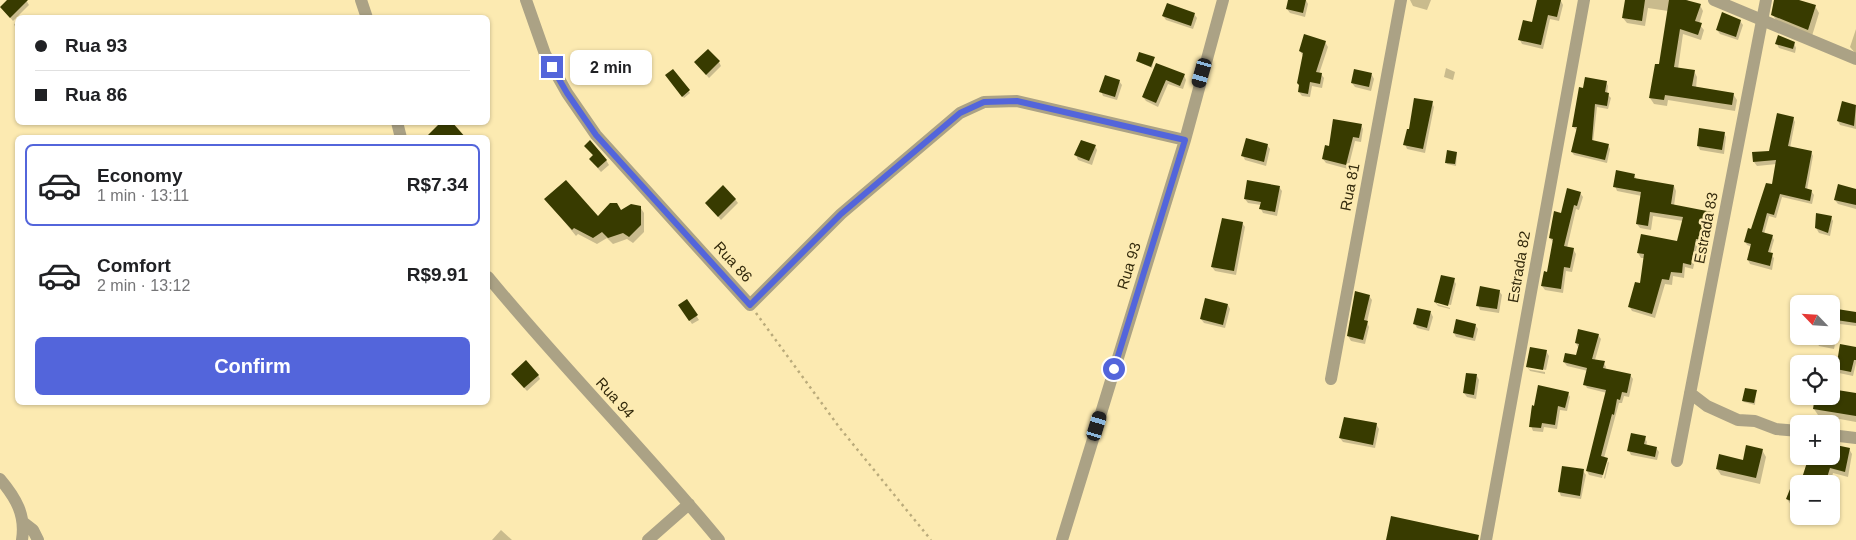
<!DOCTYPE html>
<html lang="en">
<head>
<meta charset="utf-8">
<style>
	body { margin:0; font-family:Arial,sans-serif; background:#f6f6f6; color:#202124; height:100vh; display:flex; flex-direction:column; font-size:19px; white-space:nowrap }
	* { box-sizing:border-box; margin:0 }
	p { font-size:16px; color:#757577 }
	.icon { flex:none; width:28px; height:28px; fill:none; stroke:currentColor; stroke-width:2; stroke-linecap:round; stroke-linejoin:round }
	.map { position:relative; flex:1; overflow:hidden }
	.drawer { position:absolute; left:15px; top:135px; width:475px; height:270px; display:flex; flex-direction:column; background:#fff; border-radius:8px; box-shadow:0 1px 4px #0004 }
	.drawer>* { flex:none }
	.hud { position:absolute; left:15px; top:15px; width:475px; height:110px; border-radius:8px; box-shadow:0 1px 4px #0004; display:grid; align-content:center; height:110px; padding:0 20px; background:#fff }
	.needle { width:32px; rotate:295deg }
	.controls { position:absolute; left:1790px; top:295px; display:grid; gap:10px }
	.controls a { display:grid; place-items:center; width:50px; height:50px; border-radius:8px; background:#fff; box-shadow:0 1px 4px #0004; font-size:25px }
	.end { position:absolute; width:22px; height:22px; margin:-11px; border:6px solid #5365db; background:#fff; box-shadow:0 0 0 2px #fff }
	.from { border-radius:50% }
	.bubble { position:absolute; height:35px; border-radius:8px; background:#fff; box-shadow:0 1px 4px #0004; font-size:16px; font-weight:700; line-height:35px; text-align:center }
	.car { position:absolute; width:15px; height:30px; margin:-15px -8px; border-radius:6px; box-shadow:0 0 4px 1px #0007; background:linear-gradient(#222 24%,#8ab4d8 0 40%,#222 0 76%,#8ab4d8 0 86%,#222 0) }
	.hud b { display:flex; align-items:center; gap:18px; height:48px; font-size:19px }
	.hud b+b { border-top:1px solid #e0e0e0 }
	.hud i { width:12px; height:12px; background:#202124 }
	ul { padding:9px 0 0; list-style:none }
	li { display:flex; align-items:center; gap:15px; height:82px; margin:0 10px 8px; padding:0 10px; border:2px solid transparent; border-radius:8px }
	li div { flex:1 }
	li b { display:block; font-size:19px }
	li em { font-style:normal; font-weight:700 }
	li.on { border-color:#5365db }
	li>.icon { width:45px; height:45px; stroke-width:1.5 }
	.primary-button { display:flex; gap:10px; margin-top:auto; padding:10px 20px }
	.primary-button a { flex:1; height:58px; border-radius:8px; background:#5365db; color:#fff; font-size:20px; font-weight:700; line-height:58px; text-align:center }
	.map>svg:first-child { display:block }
	.shadow { fill:#0003 }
	.building { fill:#383b00 }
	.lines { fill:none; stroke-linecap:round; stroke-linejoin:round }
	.path { stroke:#baab7b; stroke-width:2.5; stroke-dasharray:2.5 4; stroke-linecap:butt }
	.minor { stroke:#aba285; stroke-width:12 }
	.route { stroke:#5365db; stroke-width:6 }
	.labels { text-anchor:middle; stroke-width:5; stroke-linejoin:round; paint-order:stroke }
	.street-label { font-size:15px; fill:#332a0c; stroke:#fceab1 }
</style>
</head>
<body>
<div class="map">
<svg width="1856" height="540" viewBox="0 0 1856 540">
	<rect width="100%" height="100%" fill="#fceab1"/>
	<path class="shadow" d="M9 0H26L29 5 13 21 1 7Z
		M1290 0H1306L1308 4 1305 17 1290 13 1287 9Z
		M1410 0H1431L1427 10 1413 6Z
		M1538 0H1555L1561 1 1563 5 1559 21 1550 19 1543 49 1522 44 1520 40 1533 24Z
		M1626 0H1688L1687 2 1700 5 1703 11 1699 24 1704 30 1701 40 1683 34 1678 69 1694 71 1697 77 1696 88 1733 94 1737 100 1735 111 1668 100 1667 106 1654 104 1650 98 1660 66 1668 11 1648 8 1645 26 1627 23 1623 18Z
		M1774 0H1795L1815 6 1819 13 1812 36 1777 22 1773 15Z
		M1194 14 1197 18 1193 29 1166 20 1163 16Z
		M1740 21 1743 25 1738 40 1720 34 1717 30Z
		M18 23V35L14 24Z
		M1856 29V54L1850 47Z
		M1325 42 1328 47 1319 74H1321L1324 78 1322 88 1312 86 1310 97 1302 96 1299 92 1303 56 1300 51Z
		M1794 43 1796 48 1795 53 1779 48 1777 44Z
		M1154 58 1152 68 1137 61Z
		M695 62H719L721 66 709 78Z
		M1157 65 1184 75 1186 80 1183 89 1168 84 1158 107 1146 101 1143 97Z
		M1446 68 1455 72 1453 80 1444 77Z
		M673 71 690 93 684 98 668 77Z
		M1372 75 1374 79 1371 91 1355 87 1352 83Z
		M1119 81 1122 85 1117 100 1103 96 1101 91Z
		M1606 82 1608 86 1607 94 1611 98 1608 109 1597 107 1593 142 1608 145 1610 149 1607 163 1574 155 1572 152 1577 130 1573 127Z
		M1432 103 1434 107 1425 153 1407 149 1405 144Z
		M1843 103 1856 106V129L1840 125 1838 121Z
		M1793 118 1795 122 1790 148 1811 152 1813 156 1807 190 1811 191 1814 195 1812 204 1782 197 1776 218 1769 216 1764 234 1772 236 1774 240 1770 254 1774 258 1772 270 1750 264 1748 260 1752 247 1747 245 1745 241 1752 231 1773 186 1777 164 1757 166 1754 162 1770 152Z
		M1361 125 1363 129 1361 142 1355 141 1348 169 1326 163 1323 159 1330 148Z
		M1700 130 1724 133 1726 137 1724 154 1700 150 1698 146Z
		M1267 145 1270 149 1266 166 1245 160 1243 156Z
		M1095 146 1097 150 1092 165 1078 160 1076 155Z
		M588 150 606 160 609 165 601 172 593 163 594 156Z
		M1457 153 1456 166 1447 164 1446 162Z
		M1634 175 1637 180 1674 186 1676 191 1674 206 1711 213 1714 218 1707 245 1699 243 1693 269 1685 267 1684 278 1673 276 1672 285 1665 284 1655 318 1632 311 1629 306 1641 285 1644 258H1641L1638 253 1678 243 1683 221 1653 216 1651 230 1640 228 1637 224 1642 196 1617 191 1615 186Z
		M1279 187 1282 191 1277 216 1263 213 1261 209V205L1248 203 1245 199Z
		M1856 190V209L1838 204 1835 200Z
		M1580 193 1583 197 1579 210 1576 209 1567 248 1573 249 1576 254 1572 272 1566 271 1563 293 1545 290 1542 286 1548 273 1553 242 1550 238Z
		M546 199 598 218 640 207 644 213V232L633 243 627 239 613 244 607 238 597 244 578 234 576 236Z
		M735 199 738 203 721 220 706 203Z
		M1831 217 1833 221 1830 236 1819 233 1816 228Z
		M1242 223 1245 227 1236 275 1215 271 1212 267Z
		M1454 280 1456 284 1451 305 1437 302V304L1450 308V309L1438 306 1435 302Z
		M1499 291 1502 295 1499 313 1480 310 1478 305Z
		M1369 296 1372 300 1367 322 1369 327 1365 344 1351 341 1348 336Z
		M687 301 699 320 692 324 682 309Z
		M1228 305 1230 309 1225 328 1204 323 1201 319Z
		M1431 313 1433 317 1429 331 1417 328 1415 324Z
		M1856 313V326L1840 324 1837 320Z
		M1475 325 1478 329 1475 341 1456 337 1454 333Z
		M1831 325 1836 326 1838 330 1834 349 1819 346 1816 341 1809 340 1808 336H1831Z
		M1598 335 1601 339 1595 360 1604 363 1606 367 1605 370 1630 375 1633 379 1629 397 1624 396 1622 403H1619L1604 458 1608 461H1606L1602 478 1589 475 1587 471 1607 393 1587 388 1585 384 1588 371 1567 366 1564 362 1577 357 1578 347 1576 343Z
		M1856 348V363L1853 376 1839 373 1837 369Z
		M1546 351 1549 356 1546 370 1528 366V369L1545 372V374L1530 371 1527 366Z
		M538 375 540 379 527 391 515 378Z
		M1477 376 1479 380 1476 399 1467 397 1464 393Z
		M1756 392 1755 405 1744 402 1743 401Z
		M1568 393 1570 397 1567 411 1560 410 1557 429 1544 427 1543 432 1533 431 1531 426 1535 407Z
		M1856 394V422L1818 415 1814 409 1831 396Z
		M1376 424 1379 429 1375 448 1343 442 1340 438Z
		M1645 438 1647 442 1646 446 1656 448 1659 452 1657 460 1631 455 1629 451Z
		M1797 440 1799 441V456H1831L1849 449 1852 454 1848 477 1833 473 1830 484H1802L1808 462 1797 460 1794 454Z
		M1762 450 1766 457 1760 484 1721 475 1717 469 1744 461Z
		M1608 461 1609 463 1605 479 1604 478Z
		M1583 471 1586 475 1581 499 1561 496 1559 491Z
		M1799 489V508L1791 505 1787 499 1797 493Z
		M501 530 512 540H492Z"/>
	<path class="building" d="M7 0H28L10 18 0 7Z
		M1288 0H1306L1303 13 1286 9Z
		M1537 0H1561L1557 17 1548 15 1541 45 1518 40 1523 20 1532 22Z
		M1625 0H1645L1642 21 1622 18Z
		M1669 0H1686L1701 4 1695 21 1702 23 1698 35 1680 29 1674 67 1695 70 1692 86 1734 93 1732 105 1665 95 1664 100 1649 98 1655 64H1659Z
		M1774 0H1799L1816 5 1808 30 1771 15Z
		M1167 3 1195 13 1191 26 1162 16Z
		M1722 12 1741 20 1736 37 1716 30Z
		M1304 34 1326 41 1316 72 1322 73 1320 84 1310 82 1308 94 1298 92 1299 85 1297 83 1303 53 1299 51Z
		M1778 35 1795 42 1793 49 1775 44Z
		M708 49 720 61 706 75 694 62Z
		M1139 52 1155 57 1151 67 1136 61Z
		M1156 63 1185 74 1180 86 1166 80 1156 103 1142 97Z
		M673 69 690 90 682 97 665 75Z
		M1354 69 1372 73 1369 87 1351 83Z
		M1105 75 1120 80 1115 97 1099 92Z
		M1585 77 1607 81 1605 92 1609 93 1607 106 1595 104 1592 140 1609 144 1605 160 1571 152 1577 127H1572L1579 87 1583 88Z
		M1414 98 1433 101 1423 149 1403 145 1407 129H1409Z
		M1842 101 1856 105 1854 126 1837 121Z
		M1777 113 1794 117 1788 146 1812 151 1805 188 1812 190 1810 201 1780 194 1774 215 1767 213 1762 232 1773 235 1768 252 1773 253 1770 266 1747 260 1751 244 1744 242 1748 228 1751 229 1766 183 1772 184 1776 160 1753 162 1752 152 1769 151Z
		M1333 119 1362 124 1359 138 1353 137 1346 165 1322 159 1325 145 1329 146Z
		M441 122H452L466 138H425Z
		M1699 128 1725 132 1722 150 1697 146Z
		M1246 138 1268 144 1264 162 1241 156Z
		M590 140 607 160 598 168 589 159 593 155 584 146Z
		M1081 140 1096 145 1089 161 1074 155Z
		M1447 150 1457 152 1455 164 1445 163Z
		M1616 170 1635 174 1634 178 1674 185 1671 204 1712 212 1704 240 1696 239 1691 265 1683 263 1682 273 1671 272 1669 280 1662 279 1652 314 1628 307 1635 282 1640 283 1644 254 1637 253 1641 234 1677 241 1683 217 1650 212 1648 226 1636 224 1641 192 1613 187Z
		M566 180 598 216 610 203H617L621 210 631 204 641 206V225L629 237 623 233 608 238 602 232 593 238 574 228 572 230 544 199Z
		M1247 180 1280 186 1275 212 1259 209 1261 202 1244 199Z
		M1838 184 1856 189V205L1834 200Z
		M723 185 736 199 718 217 705 203Z
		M1567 188 1581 192 1577 206 1574 205 1564 246 1574 248 1570 268 1564 267 1561 289 1541 286 1544 271 1547 272 1553 239 1549 238 1554 211 1561 213Z
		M1816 213 1832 216 1828 233 1815 228Z
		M1222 218 1243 222 1234 271 1211 267Z
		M1441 275 1455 278 1448 306 1434 302Z
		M1480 286 1500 290 1497 309 1476 306Z
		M1355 291 1370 295 1364 320 1368 321 1363 340 1347 336Z
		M1205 298 1228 304 1223 325 1200 319Z
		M687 299 698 315 689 321 678 305Z
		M1417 308 1431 311 1427 328 1413 324Z
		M1837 309 1856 312V323L1836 320Z
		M1456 319 1476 324 1473 338 1453 333Z
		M1578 329 1599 334 1592 359 1605 361 1603 368 1631 374 1627 393 1622 392 1620 400 1617 399 1614 415 1612 414 1601 456 1608 458 1603 475 1586 471 1606 390 1583 385 1587 368 1563 362 1565 353 1576 355 1579 344 1575 343Z
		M1840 344 1856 347V360H1854L1851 372 1836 369Z
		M1530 347 1547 350 1543 370 1526 367Z
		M526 360 539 375 524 388 511 374Z
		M1466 373 1477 374 1474 395 1463 393Z
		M1538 385 1569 392 1565 408 1558 406 1555 425 1542 423 1541 428 1529 427 1532 405 1534 406Z
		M1745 388 1757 390 1754 403 1742 401Z
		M1831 389 1856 393V416L1813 409 1815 396H1831Z
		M1344 417 1377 423 1373 445 1339 438Z
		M1631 433 1646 436 1644 444 1657 447 1655 457 1627 451Z
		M1831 444 1850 448 1845 472 1830 468 1825 484 1802 478 1809 456H1831Z
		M1746 445 1763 449 1756 478 1716 469 1719 454 1743 460Z
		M1562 466 1584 469 1580 496 1558 492Z
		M1790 489 1799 492V504L1786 499Z
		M1391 516 1479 535 1478 540H1386Z"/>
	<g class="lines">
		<path class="path" d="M756 313 839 427 931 540"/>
		<path class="minor" d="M361 0 367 18
			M526 0 545 54 567 93 596 135 750 305 841 214 960 113 984 102 1017 101 1185 140
			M1714 0 1856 59
			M397 122 401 138
			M488 277C562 367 645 450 719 540
			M1331 379 1401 0
			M1690 393 1707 406 1738 420 1755 421 1776 429 1799 431
			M1831 435 1856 438
			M1677 461 1766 0
			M0 479C16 498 26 515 22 540
			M24 523 33 530 38 540
			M648 540 689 504
			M1062 540 1185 140 1223 0
			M1486 540 1584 0"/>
	</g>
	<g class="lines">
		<path class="route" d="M552 67 567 93 596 135 750 305 841 214 960 113 984 102 1017 101 1185 140 1114 369"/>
	</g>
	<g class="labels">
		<g class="street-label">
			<text transform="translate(1350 187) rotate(-79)" y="5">Rua 81</text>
			<text transform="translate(1706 228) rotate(-79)" y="5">Estrada 83</text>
			<text transform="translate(733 262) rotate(48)" y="5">Rua 86</text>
			<text transform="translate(1129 266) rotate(-73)" y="5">Rua 93</text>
			<text transform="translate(1519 267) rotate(-80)" y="5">Estrada 82</text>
			<text transform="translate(615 398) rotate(48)" y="5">Rua 94</text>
		</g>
	</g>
</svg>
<div class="controls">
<a><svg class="needle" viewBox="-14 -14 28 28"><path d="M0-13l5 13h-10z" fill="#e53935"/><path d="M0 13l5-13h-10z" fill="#757577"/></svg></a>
<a><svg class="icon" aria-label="locate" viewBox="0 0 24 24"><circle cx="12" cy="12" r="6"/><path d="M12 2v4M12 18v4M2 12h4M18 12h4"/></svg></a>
<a>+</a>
<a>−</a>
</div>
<i class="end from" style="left:1114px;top:369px"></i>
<i class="end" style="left:552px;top:67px"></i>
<div class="bubble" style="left:570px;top:50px;width:82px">2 min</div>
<i class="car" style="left:1202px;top:73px;rotate:196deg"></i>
<i class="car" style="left:1097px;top:426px;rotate:17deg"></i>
<div class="hud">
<b><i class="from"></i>Rua 93</b>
<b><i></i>Rua 86</b>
</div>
<section class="drawer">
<ul>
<li class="on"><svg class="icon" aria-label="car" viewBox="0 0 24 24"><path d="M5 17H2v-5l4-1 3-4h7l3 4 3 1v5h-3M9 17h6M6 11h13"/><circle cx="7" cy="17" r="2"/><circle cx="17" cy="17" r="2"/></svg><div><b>Economy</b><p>1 min · 13:11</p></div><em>R$7.34</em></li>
<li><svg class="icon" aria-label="car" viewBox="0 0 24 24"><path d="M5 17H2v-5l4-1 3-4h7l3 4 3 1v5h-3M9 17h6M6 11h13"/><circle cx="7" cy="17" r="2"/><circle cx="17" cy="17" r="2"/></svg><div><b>Comfort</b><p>2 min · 13:12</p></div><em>R$9.91</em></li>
</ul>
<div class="primary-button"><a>Confirm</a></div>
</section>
</div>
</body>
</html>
